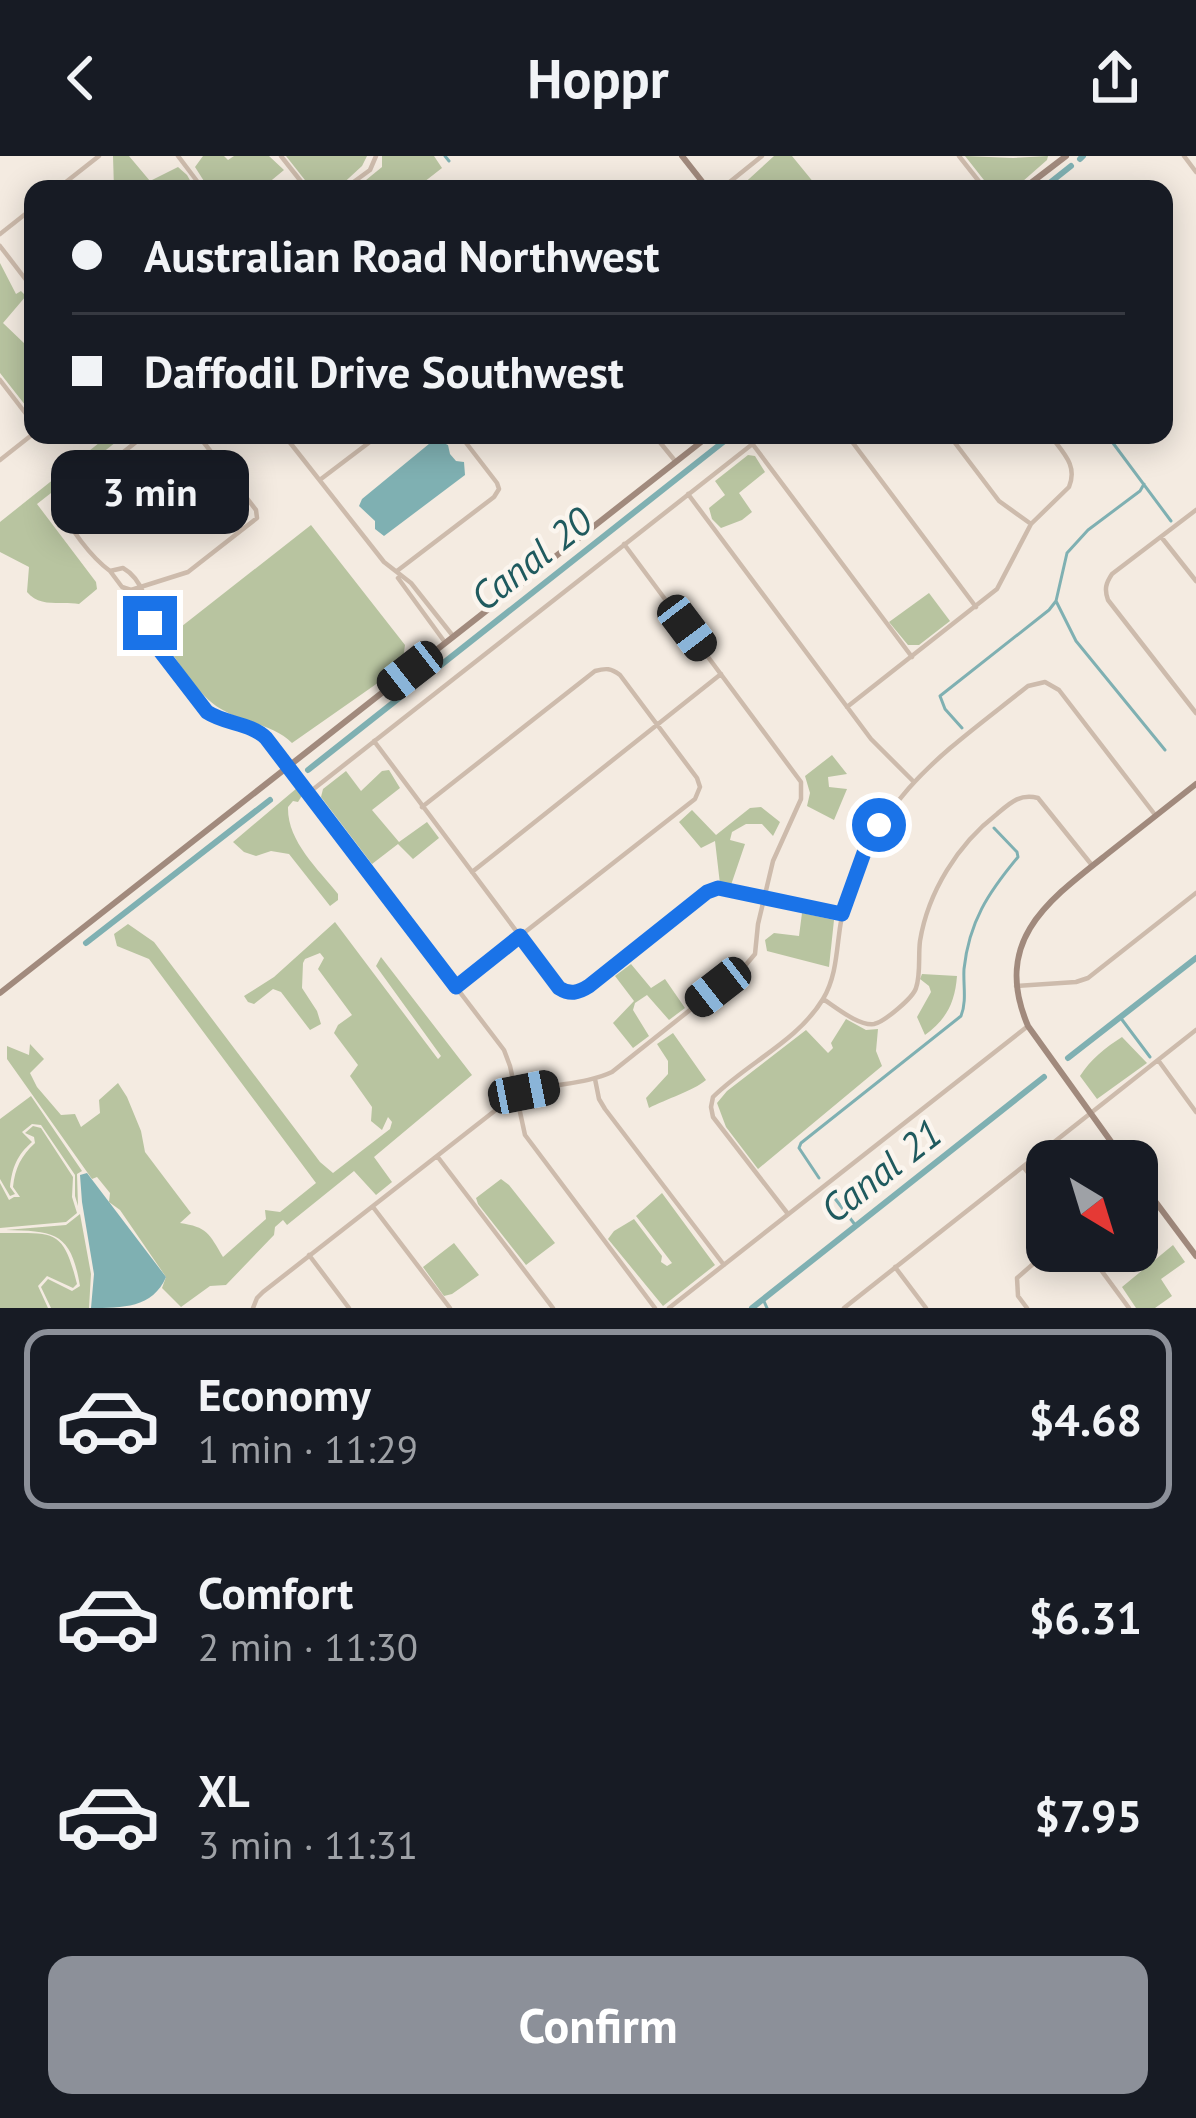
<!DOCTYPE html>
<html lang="en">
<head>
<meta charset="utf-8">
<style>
	body { margin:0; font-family:"PT Sans",sans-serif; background:#242831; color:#f1f3f6; height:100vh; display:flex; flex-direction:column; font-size:45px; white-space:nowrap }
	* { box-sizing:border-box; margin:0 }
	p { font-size:39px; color:#9ea1a6 }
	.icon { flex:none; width:66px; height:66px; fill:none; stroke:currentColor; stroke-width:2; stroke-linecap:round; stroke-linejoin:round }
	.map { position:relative; height:1152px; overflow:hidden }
	.side { display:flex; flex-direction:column; background:#171b24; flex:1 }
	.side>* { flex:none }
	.guide { position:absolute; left:24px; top:24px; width:1149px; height:264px; border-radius:24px; box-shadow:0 6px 30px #0003; display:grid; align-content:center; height:264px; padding:0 48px; background:#171b24 }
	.needle { width:78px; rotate:142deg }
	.tools { position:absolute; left:1026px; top:984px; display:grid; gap:24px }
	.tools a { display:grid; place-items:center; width:132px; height:132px; border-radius:24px; background:#171b24; box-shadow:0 6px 30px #0003; font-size:60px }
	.end { position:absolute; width:54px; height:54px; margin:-27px; border:15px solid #1a73e8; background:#fff; box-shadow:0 0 0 6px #fff }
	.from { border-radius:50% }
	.bubble { position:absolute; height:84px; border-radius:24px; background:#171b24; box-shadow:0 6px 30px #0003; font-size:39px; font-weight:700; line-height:84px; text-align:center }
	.car { position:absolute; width:36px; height:72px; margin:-36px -18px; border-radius:15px; box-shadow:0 0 9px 3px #0007; background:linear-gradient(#222 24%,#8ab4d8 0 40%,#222 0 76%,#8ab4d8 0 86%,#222 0) }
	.guide b { display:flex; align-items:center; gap:42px; height:114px; font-size:45px }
	.guide b+b { border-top:3px solid #363941 }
	.guide i { width:30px; height:30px; background:#f1f3f6 }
	ul { padding:21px 0 0; list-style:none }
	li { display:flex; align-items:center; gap:36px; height:180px; margin:0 24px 18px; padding:0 24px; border:6px solid transparent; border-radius:24px }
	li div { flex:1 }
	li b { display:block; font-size:45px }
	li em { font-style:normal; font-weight:700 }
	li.selected { border-color:#8c9099 }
	li>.icon { width:108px; height:108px; stroke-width:1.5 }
	.cta { display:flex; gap:24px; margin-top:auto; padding:24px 48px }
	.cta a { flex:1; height:138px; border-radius:24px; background:#8c9099; color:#fff; font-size:48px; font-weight:700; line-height:138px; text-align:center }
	header { display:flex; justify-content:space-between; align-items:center; height:156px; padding:0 48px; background:#171b24; font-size:54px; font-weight:700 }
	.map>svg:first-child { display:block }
	.green { fill:#b8c4a0 }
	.water { fill:#7fb0b2 }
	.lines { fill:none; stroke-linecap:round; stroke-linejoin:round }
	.stream { stroke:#7fb0b2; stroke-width:3 }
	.canal { stroke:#7fb0b2; stroke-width:6 }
	.street { stroke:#cdbbac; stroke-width:4.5 }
	.secondary { stroke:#a18a7d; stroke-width:6 }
	.route { stroke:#1a73e8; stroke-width:15 }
	.labels { text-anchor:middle; stroke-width:9; stroke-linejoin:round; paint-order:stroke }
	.water-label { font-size:39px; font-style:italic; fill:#1f5a5e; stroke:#fbf5ee }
</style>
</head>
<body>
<header><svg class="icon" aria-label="back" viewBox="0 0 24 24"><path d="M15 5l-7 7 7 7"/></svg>Hoppr<svg class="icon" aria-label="share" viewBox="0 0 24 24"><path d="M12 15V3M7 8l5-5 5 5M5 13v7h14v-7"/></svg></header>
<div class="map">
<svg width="1196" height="1152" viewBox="0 0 1196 1152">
	<rect width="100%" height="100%" fill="#f4ebe1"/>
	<path class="green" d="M113 0H129L150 25 178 11 187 19 195 33H114Z
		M203 0H224L228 4 234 0H269L284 14 261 33 228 29 223 33H209L195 11Z
		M286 0H367L362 10 337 33H312Z
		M382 0H434L442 12 415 33H355L382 11Z
		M774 0H792L819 33H738Z
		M965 0 1013 2 1048 0 1047 4 1014 33H991Z
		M0 107 16 138 21 135 26 140 3 167 26 189 33 191V259L0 217Z
		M109 279H125L37 348 96 426 97 433 79 448C61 445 40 452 27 436L29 411 0 396V366Z
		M748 299 755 300 765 316 739 337 752 356 742 364 721 372 712 363 709 352 725 339 715 325Z
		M311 369 405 489 402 510 292 587C273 568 244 567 221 553 197 539 180 507 163 485Z
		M929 437 950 465 919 489H908L889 466Z
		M832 599 847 618 828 621 829 631 847 633 834 664 807 650 810 637 805 620Z
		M389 614 400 632 372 654 399 686 427 666 439 682 413 703 398 688 372 708 321 641 323 633 346 615 361 635 382 615Z
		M297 632 303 638 298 646 293 645 288 651C287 685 318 713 338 738V744L330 750 289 698 271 695 256 700 244 696 233 686Z
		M761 651 780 666 773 680 762 668H746L732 676 730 684 745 688 731 729 720 728 715 685 701 692 679 666 692 654 716 679 750 652Z
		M802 757 834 764 829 811 767 795 765 784 774 777 799 780Z
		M335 766 438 903 441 900 376 810 381 801 472 919 374 1001 392 1026 376 1039 354 1015 287 1069 283 1064 275 1071 274 1079 226 1129 210 1130 181 1151 162 1132 166 1121 120 1054 109 1046 110 1037 97 1021 92 1023 7 903V890L29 899 30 888 44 903 30 917 37 931 61 959 75 958 81 971 100 957 99 944 118 927 127 941 141 975 145 996 191 1057 180 1067C207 1071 209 1077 223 1101L266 1063 265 1054 280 1056 316 1027 149 803 117 790 114 778 128 768 154 786 320 1006 333 1017 390 973 392 966 388 961 382 974 371 965 372 951 350 920 358 909 334 877 338 869 352 859 318 813 324 802 320 797 305 803 303 807 302 832 317 855 321 868 310 874 281 836 273 833 254 848 248 846 244 840 274 821Z
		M631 808 651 832 665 823 685 852 669 864 647 839 635 847 633 854 649 880 633 892 613 867 634 845 615 820Z
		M922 818 957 820C955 846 947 863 925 879L917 861 931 836 929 830 920 823Z
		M846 863 866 874 878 873 876 895 882 910 758 1013 726 971 717 947 727 935 806 874 828 897 833 892 831 887Z
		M673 877 706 924C693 935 666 943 649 952L646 942 668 918V905L657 888Z
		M1122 881 1147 907 1097 943 1080 920C1090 904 1106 891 1122 881Z
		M31 940 82 1015 77 1018 78 1050 75 1040V1019L41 969 32 968 22 976 32 986C17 999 12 1012 10 1031L15 1038 10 1040 0 1023V963Z
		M33 970 41 972 73 1021 72 1041 77 1057 66 1066 0 1072V1027L9 1044 14 1041H20L13 1031C15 1012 21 1000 35 987L34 981 25 977Z
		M501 1023 509 1029 555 1087 526 1109 478 1048 476 1042Z
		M662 1037 715 1109 663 1150 608 1083 614 1075 634 1063 662 1100 661 1106 667 1110 672 1107 636 1060Z
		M80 1058 91 1118 89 1152H51L41 1131 48 1123 72 1135 80 1130C71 1077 56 1075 6 1074L66 1069Z
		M0 1077C55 1077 63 1072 77 1128L73 1132 47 1120 38 1130 48 1152H0Z
		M454 1087 479 1119 452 1138 444 1140 423 1111Z
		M1173 1089 1185 1106 1161 1123 1172 1140 1155 1152H1136L1122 1131Z"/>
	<path class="water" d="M435 283 448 289 450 298 456 305 464 306 465 319 384 380 375 373V365L359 350 362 343Z
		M87 1017 166 1121C153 1152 122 1152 91 1152L94 1118 82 1046 80 1019Z"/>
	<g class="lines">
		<path class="stream" d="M445 0 449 5
			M1107 279 1171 365
			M1144 328 1140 335 1088 374 1067 397 1056 445 1076 485 1165 594
			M962 572 945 553 940 540 1049 454 1056 445
			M1120 861 1150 901
			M819 1022 799 992 801 987 961 860C967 845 963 829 964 813 969 766 988 737 1018 701L1017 696 994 672
			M830 1036 856 1070
			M763 1143 767 1152"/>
		<path class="canal" d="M1080 3 1083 0
			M1042 33 1071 10
			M308 614 732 279
			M86 787 270 644
			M1068 902 1196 802
			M752 1152 1044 921"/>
		<path class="street" d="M178 0 203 33
			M281 0 307 33
			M959 0 985 33
			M1184 0 1196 16
			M57 33 99 0
			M344 33 370 14 376 0
			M721 33 762 0
			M0 78 33 52
			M0 90 33 133
			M0 224 33 267
			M284 279 384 406 411 427 453 480
			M654 279 676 306
			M847 279 976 451
			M949 279 999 345 1031 368
			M754 290 912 501
			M0 304 33 278
			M321 323 379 279
			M688 338 871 583 913 625
			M1196 354 1112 418C1106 427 1104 433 1108 444L1196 557
			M1162 382 1196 425
			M110 415C91 401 68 371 60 349L69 339 145 279
			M397 415 494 341 499 333 497 327 460 279
			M398 422 444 485
			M131 434C147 481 177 517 207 556 225 568 251 567 266 582L504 894 510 910 525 979 655 1152
			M131 434 188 416 257 362 256 354 198 279
			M131 434 122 431 110 415 123 412C141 422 152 451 148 471
			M847 551 997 433 1031 368 1069 331C1078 309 1063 297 1050 279
			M374 585 559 832C569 838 575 837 586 832L707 737 718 732 842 758
			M311 635 764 279
			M422 651 595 515C606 512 611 512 620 519L697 622 700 631 695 643 456 830
			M472 716 721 518
			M1016 830 1076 826 1088 822 1196 737
			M823 843C836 851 858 870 874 868 884 866 913 842 916 832 921 818 918 800 920 785 928 736 958 688 997 658 1010 647 1020 637 1038 642L1091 708
			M1158 904 1196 956
			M595 923 599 943 605 953 724 1109
			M437 1000 553 1152
			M1025 1013 1047 1042
			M373 1051 450 1152
			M788 1058 713 961 711 951 713 941C747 907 798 885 823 843 841 813 835 776 846 744 884 634 940 600 1028 530L1045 526 1059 534 1156 660
			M1087 1095 1129 1152
			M309 1099 349 1152
			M895 1111 926 1152
			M253 1152 257 1142 263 1136 506 946C538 925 578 932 612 916L744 811 755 798 758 768 773 705 801 643V626L624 388
			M669 1152 1028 870
			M844 1152 1196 874
			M1027 1152 1018 1140 1017 1122 1048 1095"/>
		<path class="secondary" d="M682 0 708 33
			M1023 33 1066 0
			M0 837 710 279
			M1125 1005 1028 870C992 786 1046 746 1106 699 1136 675 1166 652 1196 628
			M1137 1021 1196 1100"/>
	</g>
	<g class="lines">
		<path class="route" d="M150 467 148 472 157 491 207 556C225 568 251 567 266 582L456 831 520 780 559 832C570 839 578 837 589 830L707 736 718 732 842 758 865 694 879 669"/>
	</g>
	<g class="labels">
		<g class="water-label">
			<text transform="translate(531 403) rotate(-38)" y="14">Canal 20</text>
			<text transform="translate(881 1015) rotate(-38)" y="14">Canal 21</text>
		</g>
	</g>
</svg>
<div class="tools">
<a><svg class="needle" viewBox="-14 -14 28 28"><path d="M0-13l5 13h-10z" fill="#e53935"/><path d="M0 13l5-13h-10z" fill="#9ea1a6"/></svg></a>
</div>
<i class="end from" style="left:879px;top:669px"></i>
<i class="end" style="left:150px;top:467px"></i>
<div class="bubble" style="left:51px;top:294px;width:198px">3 min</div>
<i class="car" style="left:687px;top:472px;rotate:143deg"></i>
<i class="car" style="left:410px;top:515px;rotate:232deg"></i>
<i class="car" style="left:718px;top:831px;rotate:232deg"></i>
<i class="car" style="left:524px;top:936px;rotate:79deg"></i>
<div class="guide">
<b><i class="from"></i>Australian Road Northwest</b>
<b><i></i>Daffodil Drive Southwest</b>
</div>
</div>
<section class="side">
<ul>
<li class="selected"><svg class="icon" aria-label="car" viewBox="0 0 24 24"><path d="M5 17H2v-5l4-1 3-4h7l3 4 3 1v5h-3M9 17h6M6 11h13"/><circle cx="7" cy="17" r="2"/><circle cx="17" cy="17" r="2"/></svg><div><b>Economy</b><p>1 min · 11:29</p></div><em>$4.68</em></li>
<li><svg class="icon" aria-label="car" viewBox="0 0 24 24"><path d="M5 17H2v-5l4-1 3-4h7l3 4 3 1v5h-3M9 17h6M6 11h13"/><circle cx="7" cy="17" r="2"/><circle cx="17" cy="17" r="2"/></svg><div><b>Comfort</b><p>2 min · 11:30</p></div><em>$6.31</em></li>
<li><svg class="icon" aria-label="car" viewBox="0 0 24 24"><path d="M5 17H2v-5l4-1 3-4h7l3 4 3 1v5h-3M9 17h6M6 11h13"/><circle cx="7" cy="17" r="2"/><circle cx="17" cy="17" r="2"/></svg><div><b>XL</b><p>3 min · 11:31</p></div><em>$7.95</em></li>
</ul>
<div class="cta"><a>Confirm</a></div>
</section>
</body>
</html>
